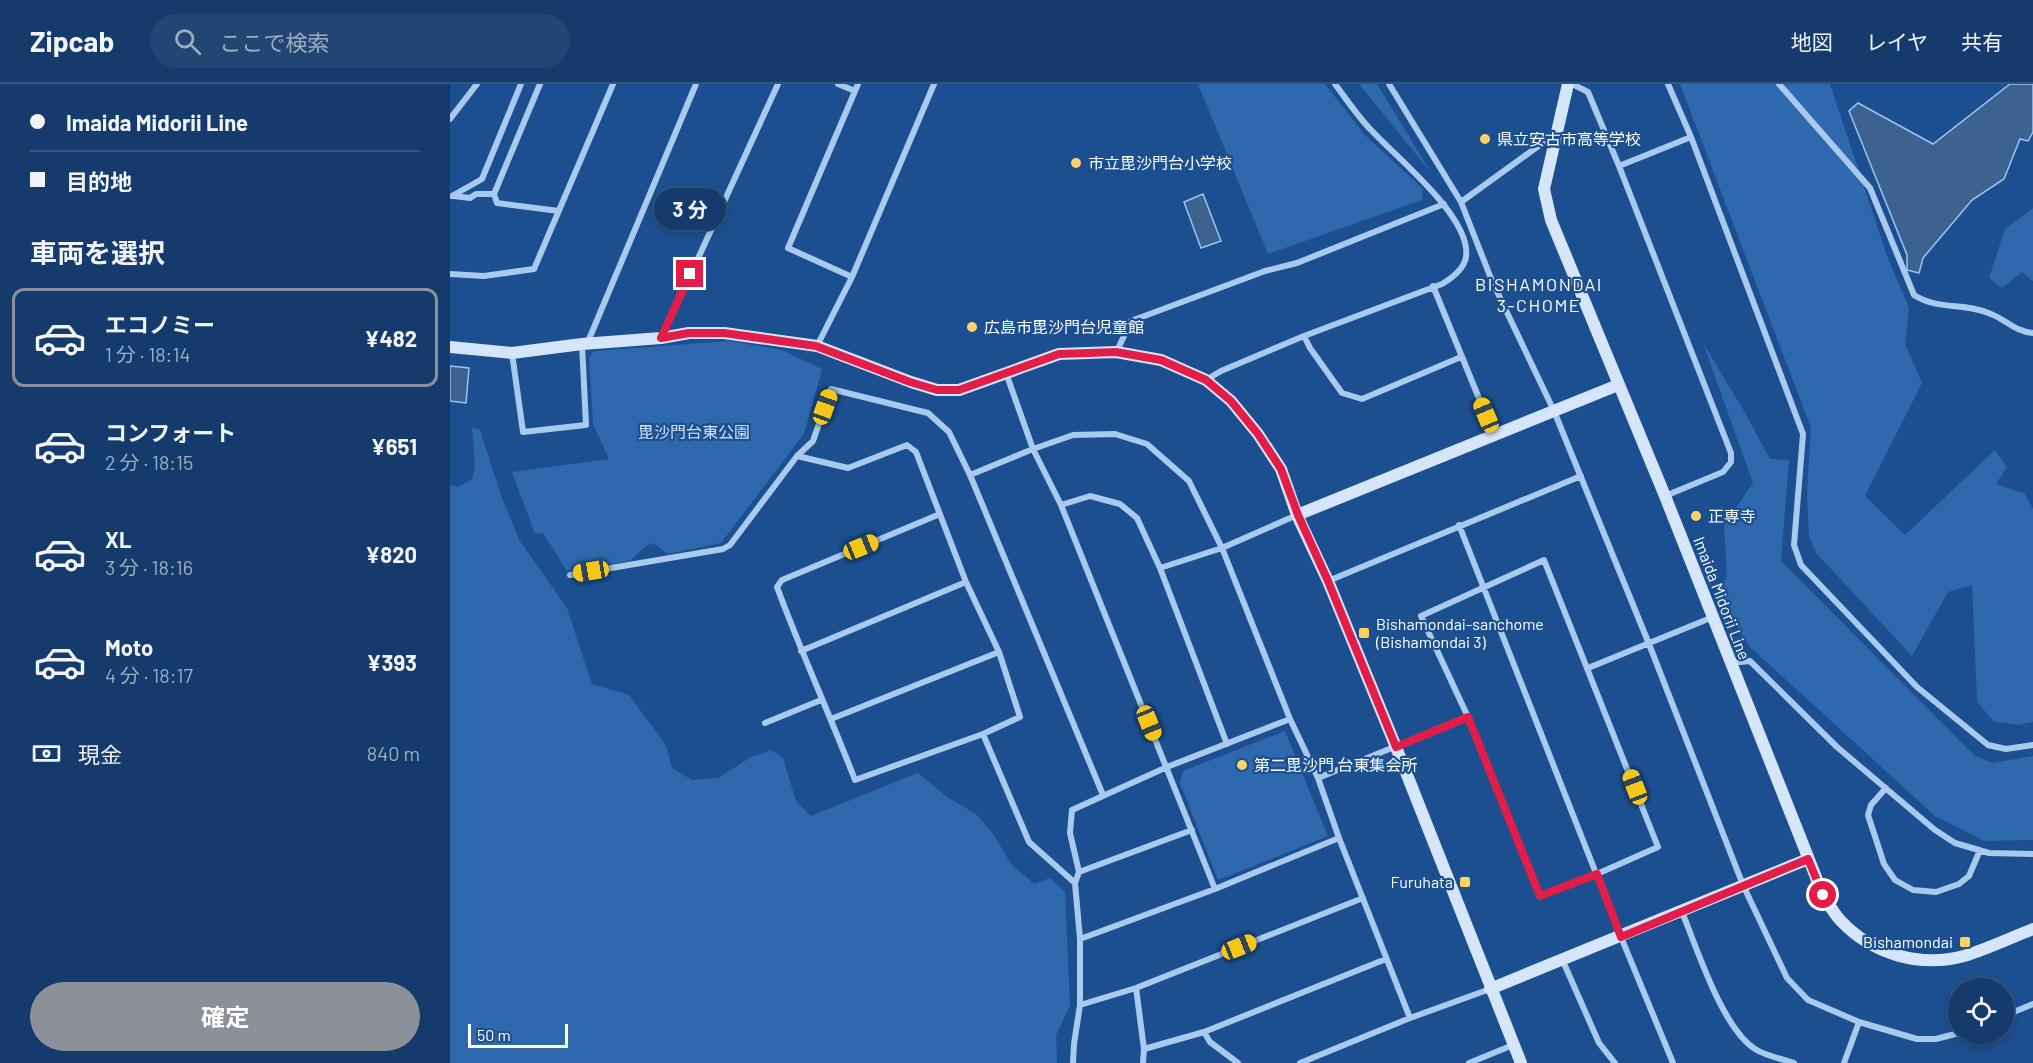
<!DOCTYPE html>
<html lang="ja">
<head>
<meta charset="utf-8">
<style>
	body { margin:0; font-family:Barlow,"Noto Sans JP",sans-serif; background:#214673; color:#f1f3f6; height:100vh; display:flex; flex-direction:column; font-size:22px; white-space:nowrap }
	* { box-sizing:border-box; margin:0 }
	p { font-size:20px; color:#9dadc1 }
	.icon { flex:none; width:33px; height:33px; fill:none; stroke:currentColor; stroke-width:2; stroke-linecap:round; stroke-linejoin:round }
	.map { position:relative; flex:1; overflow:hidden }
	.details { display:flex; flex-direction:column; background:#143b6b; width:450px }
	.details>* { flex:none }
	.top-card { display:grid; align-content:center; height:132px; padding:0 30px; background:#143b6b }
	.fabs { position:absolute; left:1498px; top:894px; display:grid; gap:12px }
	.fabs a { display:grid; place-items:center; width:66px; height:66px; border-radius:50%; background:#143b6b; box-shadow:0 3px 9px #0003,0 0 0 2px #33557e; font-size:30px }
	.scale { position:absolute; left:18px; bottom:15px; width:100px; box-sizing:border-box; padding-left:6px; border:3px solid #fff; border-top:0; font-size:16px; line-height:21px; white-space:nowrap; color:#fff; -webkit-text-stroke:4px #1b4f8f; paint-order:stroke }
	.end { position:absolute; width:27px; height:27px; margin:-14px; border:8px solid #e11d48; background:#fff; box-shadow:0 0 0 3px #fff }
	.from { border-radius:50% }
	.bubble { position:absolute; height:42px; border-radius:21px; background:#143b6b; box-shadow:0 3px 9px #0003,0 0 0 2px #33557e; font-size:20px; font-weight:700; line-height:42px; text-align:center }
	.car { position:absolute; width:18px; height:36px; margin:-18px -9px; border-radius:8px; box-shadow:0 0 4px 2px #0007; background:linear-gradient(#f5c518 24%,#345 0 40%,#f5c518 0 76%,#345 0 86%,#f5c518 0) }
	.top-card b { display:flex; align-items:center; gap:21px; height:57px; font-size:22px }
	.top-card b+b { border-top:2px solid #33557e }
	.top-card i { width:15px; height:15px; background:#f1f3f6 }
	ul { padding:0; list-style:none }
	li { display:flex; align-items:center; gap:18px; height:99px; margin:0 12px 9px; padding:0 18px; border:3px solid transparent; border-radius:12px }
	li div { flex:1 }
	li b { display:block; font-size:22px }
	li em { font-style:normal; font-weight:700 }
	li.active { border-color:#8c9099 }
	li>.icon { width:54px; height:54px; stroke-width:1.5 }
	h2 { padding:0 30px; font-size:27px; line-height:72px }
	.pay { display:flex; align-items:center; gap:15px; height:66px; padding:0 30px; font-size:22px }
	.pay p { margin-inline-start:auto }
	.action { display:flex; gap:12px; margin-top:auto; padding:12px 30px }
	.action a { flex:1; height:69px; border-radius:36px; background:#8c9099; color:#fff; font-size:24px; font-weight:700; line-height:69px; text-align:center }
	header { display:flex; align-items:center; gap:36px; box-sizing:border-box; height:84px; padding:0 30px; background:#143b6b; border-bottom:2px solid #33557e }
	header strong { font-size:28px }
	nav { display:flex; gap:33px; margin-inline-start:auto; font-size:21px }
	.search { width:420px; height:54px; background:#214673; display:flex; align-items:center; gap:15px; box-sizing:border-box; padding:0 21px; border-radius:33px; color:#9dadc1; font-size:22px }
	main { display:flex; flex:1; min-height:0 }
	.map>svg:first-child { display:block }
	.green { fill:#2e69ad }
	.water { fill:#3c6290; stroke:#9cc4f0; stroke-width:1.5 }
	.lines { fill:none; stroke-linecap:round; stroke-linejoin:round }
	.street { stroke:#a9c9ee; stroke-width:6 }
	.secondary { stroke:#d6e6fa; stroke-width:12 }
	.route { stroke:#e11d48; stroke-width:8 }
	.poi-dot { fill:#ffd166; stroke:#1b4f8f; stroke-width:2 }
	.labels { text-anchor:middle; stroke-width:4.5; stroke-linejoin:round; paint-order:stroke }
	.poi-label { font-size:16px; fill:#fff; stroke:#1b4f8f; text-anchor:start }
	.park-label { font-size:16px; fill:#cfe3fa; stroke:#1b4f8f }
	.street-label { font-size:16px; fill:#fff; stroke:#1b4f8f }
	.neighbourhood-label { font-size:18px; letter-spacing:1.5px; fill:#fff; stroke:#1b4f8f }
</style>
</head>
<body>
<header>
<strong>Zipcab</strong>
<div class="search"><svg class="icon" aria-label="search" viewBox="0 0 24 24"><circle cx="10" cy="10" r="6"/><path d="M15 15l6 6"/></svg>ここで検索</div>
<nav><a>地図</a><a>レイヤ</a><a>共有</a></nav>
</header>
<main>
<section class="details">
<div class="top-card">
<b><i class="from"></i>Imaida Midorii Line</b>
<b><i></i>目的地</b>
</div>
<h2>車両を選択</h2>
<ul>
<li class="active"><svg class="icon" aria-label="car" viewBox="0 0 24 24"><path d="M5 17H2v-5l4-1 3-4h7l3 4 3 1v5h-3M9 17h6M6 11h13"/><circle cx="7" cy="17" r="2"/><circle cx="17" cy="17" r="2"/></svg><div><b>エコノミー</b><p>1 分 · 18:14</p></div><em>¥482</em></li>
<li><svg class="icon" aria-label="car" viewBox="0 0 24 24"><path d="M5 17H2v-5l4-1 3-4h7l3 4 3 1v5h-3M9 17h6M6 11h13"/><circle cx="7" cy="17" r="2"/><circle cx="17" cy="17" r="2"/></svg><div><b>コンフォート</b><p>2 分 · 18:15</p></div><em>¥651</em></li>
<li><svg class="icon" aria-label="car" viewBox="0 0 24 24"><path d="M5 17H2v-5l4-1 3-4h7l3 4 3 1v5h-3M9 17h6M6 11h13"/><circle cx="7" cy="17" r="2"/><circle cx="17" cy="17" r="2"/></svg><div><b>XL</b><p>3 分 · 18:16</p></div><em>¥820</em></li>
<li><svg class="icon" aria-label="car" viewBox="0 0 24 24"><path d="M5 17H2v-5l4-1 3-4h7l3 4 3 1v5h-3M9 17h6M6 11h13"/><circle cx="7" cy="17" r="2"/><circle cx="17" cy="17" r="2"/></svg><div><b>Moto</b><p>4 分 · 18:17</p></div><em>¥393</em></li>
</ul>
<div class="pay"><svg class="icon" aria-label="cash" viewBox="0 0 24 24"><path d="M3 7h18v10H3z"/><circle cx="12" cy="12" r="2"/></svg>現金<p>840 m</p></div>
<div class="action"><a>確定</a></div>
</section>
<div class="map">
<svg width="1583" height="979" viewBox="0 0 1583 979">
	<rect width="100%" height="100%" fill="#1b4f8f"/>
	<path class="green" d="M748 0H875L915 51 973 105 972 116 818 170Z
		M909 0H927L982 90Z
		M1230 0H1380L1436 169 1459 224 1455 260 1472 299 1415 412 1455 451 1545 366 1557 383 1546 400 1575 410 1583 425V638L1568 641 1543 637 1527 617 1522 501 1498 508 1462 572 1366 469 1359 452 1357 408 1361 344Z
		M1583 124V197L1572 188 1552 204 1539 194 1555 145Z
		M280 257 332 266 372 285 354 350 271 459 218 470 203 459 196 462 180 477 117 487 93 449 85 450 62 388 159 375 143 340 139 274 144 267Z
		M1253 259 1295 329 1320 375 1339 376 1331 477 1524 671 1542 679 1583 672V756L1534 757 1485 732 1300 563 1267 512 1277 493 1274 441 1303 399Z
		M22 343 30 346 52 414 70 457 117 524 142 600 179 611 216 661 222 684 242 696 268 694 301 673 321 666 333 674 346 717 361 732 468 689 496 712 526 730 544 751 561 780 584 800 600 794 615 808 620 922 606 951 607 979H0V401L8 403 22 395 25 383Z
		M835 647 878 752 768 796 730 699 733 687Z"/>
	<path class="water" d="M1560 0H1583V48L1578 57 1570 55 1554 95 1522 116 1473 174 1469 189 1457 186V171L1399 27 1408 19 1483 60Z
		M753 110 771 157 751 164 734 118Z
		M0 282 19 284 16 319 0 317Z"/>
	<g class="lines">
		<path class="street" d="M90 0 44 110 47 119 109 127
			M388 0 405 7
			M939 0 1011 118 1042 197 1104 327 1199 560 1293 801 1337 894 1358 916 1409 938 1467 955H1486L1509 949
			M1122 0 1138 8 1169 82 1281 369V378L1273 388 1215 412
			M1218 0 1241 53 1353 350 1344 461 1351 481 1467 603 1538 661 1556 665 1583 661
			M1329 0 1420 104 1464 211C1489 227 1514 218 1541 230 1556 236 1566 248 1583 249
			M0 35 27 0
			M1169 82 1241 53
			M2 112 32 95 71 0
			M4 112 20 114 26 110H44
			M1011 118 1105 50
			M0 190 34 192 84 185 163 0
			M402 193 338 164 408 0
			M983 202 1044 351
			M854 252 860 264 892 309 912 315 1011 273
			M212 253 328 0
			M137 260 246 0
			M367 262 402 193 484 0
			M667 267 681 237 815 187 847 179 994 120
			M62 269 73 348 136 341 132 260
			M556 289 583 365 611 421 765 805
			M756 296 771 287 854 252 992 200C1002 194 1014 185 1016 173 1022 134 947 74 922 47 908 33 897 16 885 0
			M347 372 398 384 457 361 466 368 516 498 549 568 570 633 533 650 405 696C380 631 351 568 327 503L332 496 490 430
			M520 391 583 365 623 351 665 350 697 360 739 397 772 464 840 635 868 694 889 754 960 934
			M611 421 640 412 670 420 687 434 710 484 772 464 847 431
			M1009 441 1171 853 1223 979
			M1094 476 1208 763 1147 790 1090 811 1018 633 971 532Z
			M710 484 777 660
			M120 491 273 465 280 461 347 372 363 357 381 305 478 329 499 348 520 391 653 711
			M878 497 1131 392
			M351 567 516 498
			M1280 579 1300 577 1387 663 1485 746 1505 759 1539 769 1583 770
			M1138 584 1263 533
			M381 635 549 568
			M315 639 371 616
			M533 650 579 758 625 799
			M868 694 1018 633
			M1436 704 1421 721 1418 731 1434 780 1445 796 1463 806 1486 808 1509 800 1519 792 1530 766
			M629 788 742 746
			M1232 828C1247 864 1272 944 1305 965 1316 972 1332 975 1344 979
			M630 855 765 805 889 754
			M1112 875 1149 959 1165 979
			M686 904 694 965 693 979
			M630 921 686 904 913 814
			M1554 932 1583 920
			M754 948 936 875
			M694 965 754 948 760 958 788 979
			M623 979 624 960 630 921V855L625 799 629 788 620 749 622 726 717 683 840 635
			M850 979 960 934 1040 905
			M1019 979 1063 961
			M1394 979 1409 938"/>
		<path class="secondary" d="M1118 0 1094 105 1101 136 1215 412 1373 811C1378 819 1384 830 1391 837 1422 870 1470 884 1514 872 1537 865 1560 854 1583 845
			M0 263 62 269 132 260 211 254 239 249H274L367 262 461 298 487 306H509L609 270 666 268 711 276 756 296 781 317 808 350 831 385 847 431 878 497 946 663 1071 979
			M847 431 1168 301
			M1040 905 1358 775"/>
	</g>
	<g class="lines">
		<path class="route" d="M240 190 211 254 239 249H274L366 262 460 298 487 306H509L609 270 666 268 711 276 756 296 781 317 808 350 831 385 848 431 878 497 946 663 1018 633 1090 812 1147 790 1171 853 1358 775 1373 811"/>
	</g>
	<g class="poi-dot">
		<circle cx="1035" cy="55" r="6"/>
		<circle cx="626" cy="79" r="6"/>
		<circle cx="522" cy="243" r="6"/>
		<circle cx="1246" cy="432" r="6"/>
		<rect x="908" y="543" width="12" height="12" rx="3"/>
		<circle cx="792" cy="681" r="6"/>
		<rect x="1009" y="792" width="12" height="12" rx="3"/>
		<rect x="1509" y="852" width="12" height="12" rx="3"/>
	</g>
	<g class="labels">
		<g class="poi-label">
			<text x="1047" y="61">県立安古市高等学校</text>
			<text x="638" y="85">市立毘沙門台小学校</text>
			<text x="534" y="249">広島市毘沙門台児童館</text>
			<text x="1258" y="438">正専寺</text>
			<text x="926" y="546">Bishamondai-sanchome<tspan x="926" dy="18">(Bishamondai 3)</tspan></text>
			<text x="804" y="687">第二毘沙門 台東集会所</text>
			<text x="1003" y="804" text-anchor="end">Furuhata</text>
			<text x="1503" y="864" text-anchor="end">Bishamondai</text>
		</g>
		<g class="park-label">
			<text x="244" y="354">毘沙門台東公園</text>
		</g>
		<g class="street-label">
			<text transform="translate(1272 514) rotate(69)" y="6">Imaida Midorii Line</text>
		</g>
		<g class="neighbourhood-label">
			<text x="1089" y="207">BISHAMONDAI<tspan x="1089" dy="21">3-CHOME</tspan></text>
		</g>
	</g>
</svg>
<div class="fabs">
<a><svg class="icon" aria-label="locate" viewBox="0 0 24 24"><circle cx="12" cy="12" r="6"/><path d="M12 2v4M12 18v4M2 12h4M18 12h4"/></svg></a>
</div>
<div class="scale">50 m</div>
<i class="end from" style="left:1373px;top:811px"></i>
<i class="end" style="left:240px;top:190px"></i>
<div class="bubble" style="left:204px;top:104px;width:72px">3 分</div>
<i class="car" style="left:375px;top:323px;rotate:20deg"></i>
<i class="car" style="left:1036px;top:331px;rotate:337deg"></i>
<i class="car" style="left:411px;top:463px;rotate:68deg"></i>
<i class="car" style="left:141px;top:487px;rotate:261deg"></i>
<i class="car" style="left:699px;top:639px;rotate:158deg"></i>
<i class="car" style="left:1185px;top:703px;rotate:339deg"></i>
<i class="car" style="left:789px;top:863px;rotate:68deg"></i>
</div>
</main>
</body>
</html>
